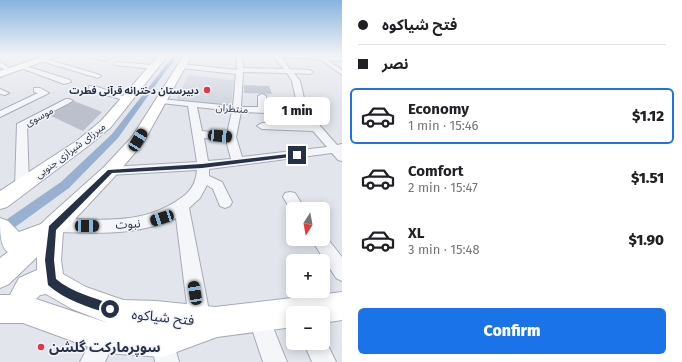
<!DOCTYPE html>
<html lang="en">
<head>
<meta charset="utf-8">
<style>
	body { margin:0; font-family:"Fira Sans","Noto Sans Arabic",sans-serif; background:#f6f6f6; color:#202124; height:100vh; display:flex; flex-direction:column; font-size:15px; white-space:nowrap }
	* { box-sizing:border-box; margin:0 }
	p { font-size:13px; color:#757577 }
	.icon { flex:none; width:22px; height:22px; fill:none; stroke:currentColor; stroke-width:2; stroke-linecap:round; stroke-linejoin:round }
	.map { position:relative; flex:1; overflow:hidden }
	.side { display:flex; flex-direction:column; background:#fff; width:340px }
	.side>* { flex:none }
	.banner { display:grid; align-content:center; height:88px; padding:0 16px; background:#fff }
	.needle { width:26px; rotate:191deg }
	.fabs { position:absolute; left:286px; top:202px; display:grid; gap:8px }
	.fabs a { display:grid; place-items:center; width:44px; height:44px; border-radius:6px; background:#fff; box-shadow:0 2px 10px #0003; font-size:20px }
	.end { position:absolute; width:18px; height:18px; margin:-9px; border:5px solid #273146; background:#fff; box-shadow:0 0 0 2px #fff }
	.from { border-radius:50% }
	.bubble { position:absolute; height:28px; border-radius:6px; background:#fff; box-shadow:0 2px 10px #0003; font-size:13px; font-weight:800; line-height:28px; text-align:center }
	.car { position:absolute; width:12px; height:24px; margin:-12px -6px; border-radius:5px; box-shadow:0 0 3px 1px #0007; background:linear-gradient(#222 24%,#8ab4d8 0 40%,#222 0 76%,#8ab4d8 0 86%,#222 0) }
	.banner b { display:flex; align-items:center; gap:14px; height:38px; font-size:15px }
	.banner b+b { border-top:1px solid #e0e0e0 }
	.banner i { width:10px; height:10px; background:#202124 }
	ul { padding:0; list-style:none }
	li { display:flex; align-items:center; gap:12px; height:56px; margin:0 8px 6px; padding:0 8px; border:2px solid transparent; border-radius:6px }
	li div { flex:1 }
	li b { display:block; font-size:15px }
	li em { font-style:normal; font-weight:800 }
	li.active { border-color:#1a73e8 }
	li>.icon { width:36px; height:36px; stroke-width:1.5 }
	.cta { display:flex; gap:8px; margin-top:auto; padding:8px 16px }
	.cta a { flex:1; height:46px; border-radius:6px; background:#1a73e8; color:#fff; font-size:16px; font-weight:800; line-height:46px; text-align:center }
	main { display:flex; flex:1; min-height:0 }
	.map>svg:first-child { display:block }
	.built { fill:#cfd4de }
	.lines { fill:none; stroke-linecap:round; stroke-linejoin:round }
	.canal { fill:#99b0d0; fill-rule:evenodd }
	.building { fill:#bbc0cc }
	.street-casing { stroke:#a6abb7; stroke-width:2 }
	.secondary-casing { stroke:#a6abb7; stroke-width:2 }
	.street { fill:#f5f6f9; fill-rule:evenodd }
	.secondary { fill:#fff; fill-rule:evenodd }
	.route { fill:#273146 }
	.poi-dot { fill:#de3948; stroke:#f2f4f9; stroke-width:1.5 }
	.labels { text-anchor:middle; stroke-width:3; stroke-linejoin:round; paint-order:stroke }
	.far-poi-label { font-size:10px; font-weight:bold; fill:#273146; stroke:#f2f4f9; text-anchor:end }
	.far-street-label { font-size:10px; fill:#273146; stroke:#f2f4f9 }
	.street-label { font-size:12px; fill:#273146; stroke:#f2f4f9 }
	.near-street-label { font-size:14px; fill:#273146; stroke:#f2f4f9 }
	.near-poi-label { font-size:14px; font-weight:bold; fill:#273146; stroke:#f2f4f9; text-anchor:start }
</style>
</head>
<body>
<main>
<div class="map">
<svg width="342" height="362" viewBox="0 0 342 362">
	<rect width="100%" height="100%" fill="#e2e5ec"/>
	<path class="built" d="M188 75 234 80 231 106 176 101Z"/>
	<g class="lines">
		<path class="canal" d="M174 55H179L165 72 118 138 69 188 0 238V224L61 182 112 134Z"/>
	</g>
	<path class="building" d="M244 85 269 86 272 94 244 93Z
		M74 101 102 112 83 131 49 115Z"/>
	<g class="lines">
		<defs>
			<path id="street" d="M83 55H96L108 59 105 61Z
				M236 55H242L243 68 284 69 272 55 342 57V61L328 60 342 70V75L320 59 281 57 290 69 310 70 313 72 310 74 294 73 300 81 307 111 337 145 342 144V161L338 160 332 153 209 169V176L222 182 232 202 230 206 225 208 220 206 213 189 207 185 200 198 189 208 211 321 208 329 200 332 192 329 189 321 176 218C137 236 97 233 55 232L49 230 47 225 49 220 55 218C97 220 142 225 178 200 190 193 196 184 197 170L110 175 106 174 104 171 106 168 110 167 197 162 188 106 161 103 157 101 161 99 233 106 236 74 181 68 178 66 181 64 237 70ZM243 72 287 73 292 81 298 108 267 107 266 96 262 94 258 96V107H241ZM197 107 232 111 227 134 202 131ZM241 112 300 114 309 125 262 123 257 126 262 129 313 131 327 147 242 157 236 137ZM204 138 226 140 231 159 208 161Z
				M43 58 100 75 101 76 98 78 41 61V59Z
				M0 62 12 70V72H8L0 67Z
				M117 62 154 65 157 67 154 69 115 65 114 64Z
				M23 65 70 80 71 82 64 84 21 68 20 67Z
				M89 86H95L131 99 127 101 89 90Z
				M34 88H40L49 93 0 117V111L38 93 34 92Z
				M0 89 9 93 5 95 0 94Z
				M66 99H69L73 101 27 125 29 186 27 190 22 191 17 190 15 186 17 124Z
				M290 192 295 193 305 209H293V213L283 197 285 193Z
				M323 233 342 257V281L336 278 311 239H323Z
				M259 306 266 310 287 362H263L248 317 252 310Z
				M105 327 113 330 116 338 105 362H80L97 330Z
				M163 330 171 333 179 362H155L152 341 155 333Z
				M323 335 336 362H312L304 343H323Z"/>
			<path id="secondary" d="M48 55H61L0 77V71Z
				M159 55H168L111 127 88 146 7 207 0 209V191L78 140 101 121Z
				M184 55H192L143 143 116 175 63 232 61 260 63 274 86 287 123 300 156 301 215 307 342 292V320L323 323V313H293V327L217 337 163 357 105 353 23 323H0V295H10L19 278 37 270V257L9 284 0 288V258L8 252C0 247 0 230 0 218L8 221 19 232 41 224 47 218 104 167 132 137ZM46 294 72 309 108 323 36 299 40 295Z"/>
		</defs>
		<use href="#street" class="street-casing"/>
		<use href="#secondary" class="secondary-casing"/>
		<use href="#street" class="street"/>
		<use href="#secondary" class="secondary"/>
	</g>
	<linearGradient id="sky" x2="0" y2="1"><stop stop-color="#88b2de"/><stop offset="0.52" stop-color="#f2f3f6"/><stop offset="1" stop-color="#f2f3f6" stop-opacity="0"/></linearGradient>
	<rect width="342" height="106" fill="url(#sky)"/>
	<path class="route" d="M297 153H299V156L202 168 112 173 56 230 54 260 56 279C72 293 94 297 113 305L115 309 113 313 110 314C88 307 65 300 48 285L45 260 49 226 108 170 202 164Z"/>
	<g class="poi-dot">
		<circle cx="207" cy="90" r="4"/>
		<circle cx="41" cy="347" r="4"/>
	</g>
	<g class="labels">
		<g class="far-poi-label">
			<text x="199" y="94">دبیرستان دخترانه قرآنی فطرت</text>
		</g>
		<g class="far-street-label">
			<text transform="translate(232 108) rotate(4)" y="4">منتظران</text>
			<text transform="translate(39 116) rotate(-28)" y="4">موسوی</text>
			<text transform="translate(70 150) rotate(-37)" y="4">میرزای شیرازی جنوبی</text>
		</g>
		<g class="street-label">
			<text transform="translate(128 224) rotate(-4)" y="4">نبوت</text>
		</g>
		<g class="near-street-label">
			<text transform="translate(163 317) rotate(6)" y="5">فتح شیاکوه</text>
		</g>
		<g class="near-poi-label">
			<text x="49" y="352">سوپرمارکت گلشن</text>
		</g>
	</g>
</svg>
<div class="fabs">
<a><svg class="needle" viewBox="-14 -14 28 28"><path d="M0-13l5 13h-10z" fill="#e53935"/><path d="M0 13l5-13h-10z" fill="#757577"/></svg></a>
<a>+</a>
<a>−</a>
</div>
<i class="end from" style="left:110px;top:309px"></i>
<i class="end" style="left:297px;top:155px"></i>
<div class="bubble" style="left:264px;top:97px;width:66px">1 min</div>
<i class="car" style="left:220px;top:136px;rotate:95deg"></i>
<i class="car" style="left:138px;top:140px;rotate:31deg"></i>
<i class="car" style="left:162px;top:218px;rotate:252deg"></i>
<i class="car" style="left:87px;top:226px;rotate:90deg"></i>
<i class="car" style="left:195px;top:293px;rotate:351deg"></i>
</div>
<section class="side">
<div class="banner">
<b><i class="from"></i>فتح شیاکوه</b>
<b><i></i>نصر</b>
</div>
<ul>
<li class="active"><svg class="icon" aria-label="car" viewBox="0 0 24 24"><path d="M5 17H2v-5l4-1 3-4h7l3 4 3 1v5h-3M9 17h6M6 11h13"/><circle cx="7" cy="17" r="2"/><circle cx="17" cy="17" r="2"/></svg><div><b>Economy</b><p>1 min · 15:46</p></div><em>$1.12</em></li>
<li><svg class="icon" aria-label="car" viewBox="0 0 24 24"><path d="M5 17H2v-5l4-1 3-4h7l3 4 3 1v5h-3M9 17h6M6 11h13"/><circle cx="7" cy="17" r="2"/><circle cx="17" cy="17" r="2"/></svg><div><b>Comfort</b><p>2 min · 15:47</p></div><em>$1.51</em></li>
<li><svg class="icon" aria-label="car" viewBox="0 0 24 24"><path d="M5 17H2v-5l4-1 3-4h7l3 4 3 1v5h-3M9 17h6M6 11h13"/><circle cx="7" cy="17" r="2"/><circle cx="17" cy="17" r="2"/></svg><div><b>XL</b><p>3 min · 15:48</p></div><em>$1.90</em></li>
</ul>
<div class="cta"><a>Confirm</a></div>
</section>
</main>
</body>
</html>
